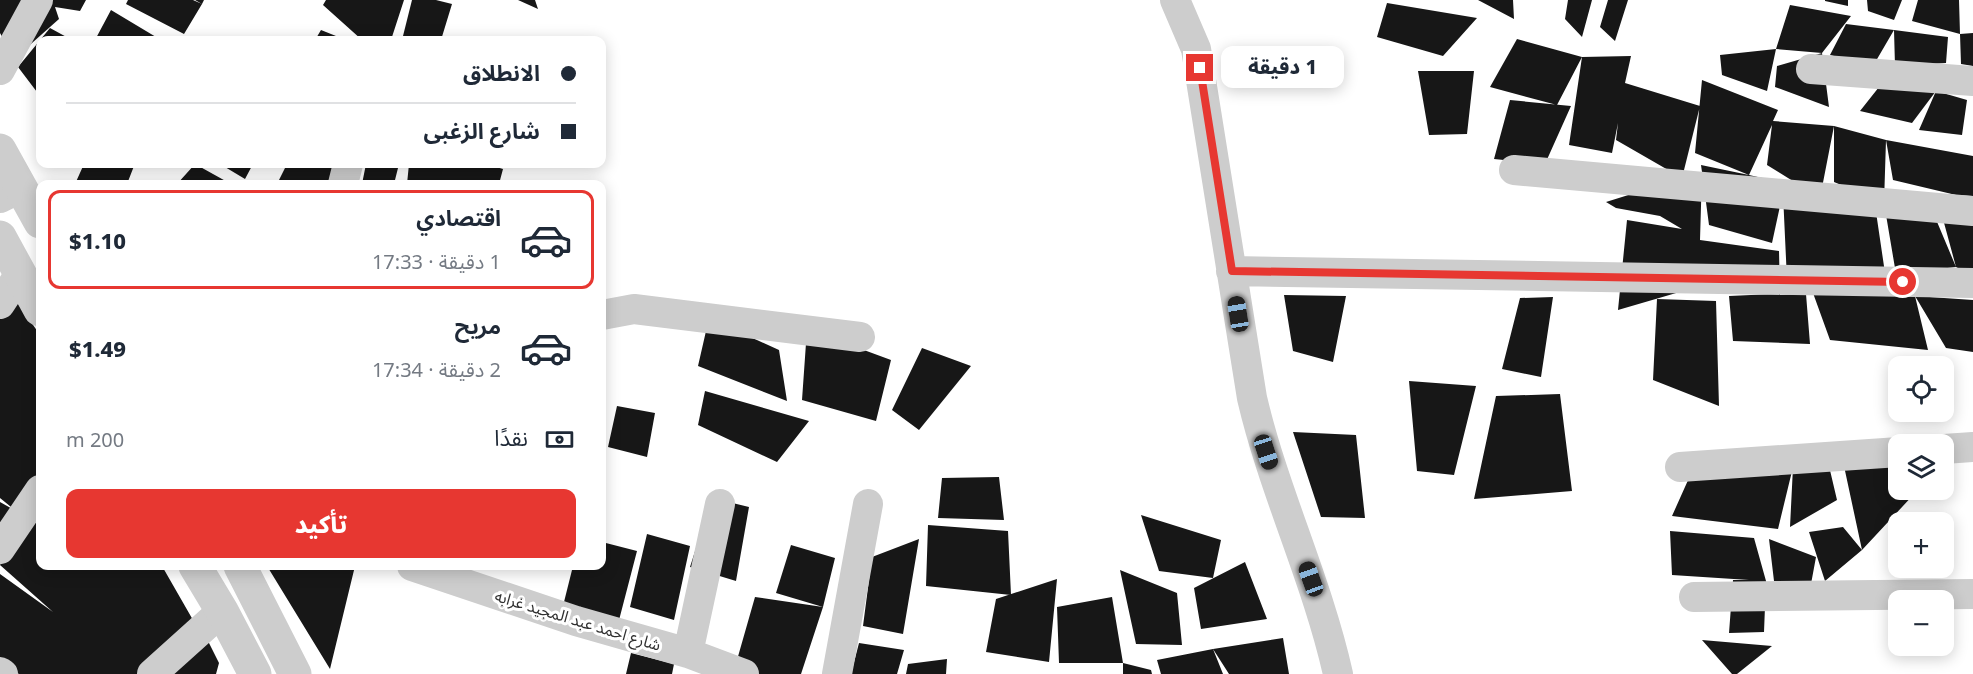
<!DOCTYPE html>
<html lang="ar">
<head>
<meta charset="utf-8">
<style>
	body { margin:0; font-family:"Noto Sans","Noto Sans Arabic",sans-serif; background:#f6f6f7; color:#1f2937; direction:rtl; height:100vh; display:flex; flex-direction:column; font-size:22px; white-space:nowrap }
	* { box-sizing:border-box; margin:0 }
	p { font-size:20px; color:#747a83 }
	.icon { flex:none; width:33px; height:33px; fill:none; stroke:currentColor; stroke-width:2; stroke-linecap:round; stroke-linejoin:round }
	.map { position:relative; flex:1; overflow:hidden; direction:ltr }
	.sheet { position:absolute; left:36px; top:180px; width:570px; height:390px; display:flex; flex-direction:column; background:#fff; border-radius:12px; box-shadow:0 3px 15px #0003; direction:rtl }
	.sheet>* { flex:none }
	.top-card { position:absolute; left:36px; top:36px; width:570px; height:132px; border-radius:12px; box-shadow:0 3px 15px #0003; direction:rtl; display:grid; align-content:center; height:132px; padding:0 30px; background:#fff }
	.tools { position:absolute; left:1888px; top:356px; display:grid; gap:12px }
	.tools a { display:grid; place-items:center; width:66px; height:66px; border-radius:12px; background:#fff; box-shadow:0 3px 15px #0003; font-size:30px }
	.end { position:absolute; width:27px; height:27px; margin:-14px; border:8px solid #e73731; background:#fff; box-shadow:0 0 0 3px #fff }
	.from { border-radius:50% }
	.bubble { position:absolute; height:42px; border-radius:12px; background:#fff; box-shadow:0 3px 15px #0003; font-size:20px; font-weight:800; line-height:42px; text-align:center; direction:rtl }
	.car { position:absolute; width:18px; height:36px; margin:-18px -9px; border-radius:8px; box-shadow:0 0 4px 2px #0007; background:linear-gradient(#222 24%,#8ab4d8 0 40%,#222 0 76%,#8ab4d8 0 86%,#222 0) }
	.top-card b { display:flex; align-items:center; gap:21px; height:57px; font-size:22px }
	.top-card b+b { border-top:2px solid #e0e1e3 }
	.top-card i { width:15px; height:15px; background:#1f2937 }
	ul { padding:10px 0 0; list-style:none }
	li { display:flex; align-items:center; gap:18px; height:99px; margin:0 12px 9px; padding:0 18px; border:3px solid transparent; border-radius:12px }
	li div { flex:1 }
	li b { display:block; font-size:22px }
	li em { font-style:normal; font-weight:800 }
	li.active { border-color:#e73731 }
	li>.icon { width:54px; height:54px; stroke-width:1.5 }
	.pay { display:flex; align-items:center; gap:15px; height:66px; padding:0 30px; font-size:22px }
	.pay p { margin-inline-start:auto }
	.cta { display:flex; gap:12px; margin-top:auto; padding:12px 30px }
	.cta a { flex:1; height:69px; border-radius:12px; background:#e73731; color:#fff; font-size:24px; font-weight:800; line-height:69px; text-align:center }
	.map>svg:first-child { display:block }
	.building { fill:#171717 }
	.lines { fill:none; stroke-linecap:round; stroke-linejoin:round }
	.minor { stroke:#cdcdcd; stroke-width:30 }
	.tertiary { stroke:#cdcdcd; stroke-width:33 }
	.route { stroke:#e73731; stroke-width:8 }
	.labels { text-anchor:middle; stroke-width:6; stroke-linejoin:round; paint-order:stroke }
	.street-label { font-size:16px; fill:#303030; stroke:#fff }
</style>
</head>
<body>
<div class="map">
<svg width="1973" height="674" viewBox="0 0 1973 674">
	<rect width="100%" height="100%" fill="#fff"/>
	<path class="building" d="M0 0H86L80 11 55 7 59 19 14 59 0 33Z
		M128 0H193L202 4 195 0H204L202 4 184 34 126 4Z
		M326 0H404L391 40H362L323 5Z
		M412 0H436L452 4 441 40H402Z
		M518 0H535L538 9Z
		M1478 0H1513L1514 19Z
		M1568 0H1592L1582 37 1565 19Z
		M1608 0H1628L1615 41 1600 27Z
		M1825 0H1848V6L1825 1Z
		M1867 0H1902L1894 20 1868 11Z
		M1918 0H1959L1960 34 1912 21Z
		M1387 3 1477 18 1443 56 1377 37Z
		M1790 5 1851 16 1822 53 1776 49Z
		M111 10 161 40H95Z
		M1846 24 1894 30 1873 66 1830 55Z
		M50 28 72 40H40V96L18 67Z
		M321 30 346 40H315Z
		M1894 30 1948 37 1946 63 1895 66Z
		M1973 33V66L1961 64 1960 34Z
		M1517 39 1582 57 1557 105 1490 87Z
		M1776 49 1767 91 1722 75 1720 55Z
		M1822 53 1829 107 1775 87 1777 66Z
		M1631 56 1625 83 1700 106 1682 178 1616 140 1618 123 1612 153 1569 145 1582 57Z
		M1418 71H1474L1467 134 1429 135Z
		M1702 80 1778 110 1773 121 1834 126 1886 140 1973 156V196L1956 195 1893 180 1886 140 1884 203 1935 217 1956 267 1940 208 1973 211V276L1956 267 1896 274 1884 203 1834 182V126L1820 198 1767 165 1772 125 1749 175 1785 183 1772 243 1709 225 1702 172 1700 240 1779 251 1780 295 1806 294 1810 344 1733 341 1729 296 1773 294 1683 291 1618 310 1627 220 1682 229 1660 216 1616 208 1606 202 1702 172 1701 165 1749 175 1695 153Z
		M1879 87 1936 91 1912 123 1860 111Z
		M1936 91 1967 100 1962 135 1919 130Z
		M1510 100 1571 106 1545 164 1494 159Z
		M84 164H130L134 166 127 184H75Z
		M195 164 231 184H177Z
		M220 164H253L245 179Z
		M287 164H338L332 184H277Z
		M366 164H399L394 184H362Z
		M409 164H486L503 169 499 184H407Z
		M1783 194 1876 212 1885 273 1787 280Z
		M1813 293 1915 296 1973 300V352L1946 348 1915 296 1928 350 1830 340Z
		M1284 295 1346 296 1333 362 1293 351Z
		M13 296 40 335V472L16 511 0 498V314Z
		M1553 297 1541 377 1502 369 1520 298Z
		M1657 299 1716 301 1719 406 1653 380Z
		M709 318 779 350 787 401 698 366Z
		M807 329 891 360 876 421 802 400Z
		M922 348 971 366 919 430 892 410Z
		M1409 381 1476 386 1454 475 1417 471Z
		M705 391 809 421 777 462 698 425Z
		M1560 394 1572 491 1474 499 1496 396Z
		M617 406 655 413 647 457 608 447Z
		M1293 432 1356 435 1365 518 1321 517Z
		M1899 459V489H1915L1916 492 1862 550 1825 581 1809 532 1843 527 1862 550 1844 466Z
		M1829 466 1837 500 1790 527 1793 467Z
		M1793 467 1778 529 1672 516 1689 478Z
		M999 477 1004 520 938 518 942 478Z
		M712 498 749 507 736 581 690 567Z
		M40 501V566H162L197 627 145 674H19L0 663V574L53 612 0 565Z
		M0 502 16 511 0 534Z
		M1141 515 1221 540 1213 578 1159 571Z
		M928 525 1008 531 1011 595 926 586Z
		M1670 531 1754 538 1766 581 1764 632 1729 633 1733 580H1749L1672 575Z
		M647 534 690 546 674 620 630 607Z
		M919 539 903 634 863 626 872 557Z
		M1769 539 1816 557 1811 584 1774 581Z
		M602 542 637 551 618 624 562 610 573 566H602Z
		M791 545 835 558 823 607 776 593Z
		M1245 562 1267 619 1201 629 1194 588Z
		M267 566H355L330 669Z
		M1120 570 1177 593 1182 645 1136 644Z
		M1057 579 1049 662 986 652 996 599Z
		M755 597 823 607 801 674H733Z
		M1112 597 1123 663H1059L1057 607Z
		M205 635 219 663 216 674H164Z
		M1283 638 1289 674H1229L1213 649Z
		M1702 640 1772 646 1737 674H1732Z
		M859 643 904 650 897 674H851Z
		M1213 649 1223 674H1161L1157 660Z
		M631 653 674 664 672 674H626Z
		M947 659 946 674H906L908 664Z
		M1123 663 1151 670 1152 674H1123Z"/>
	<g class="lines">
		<path class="minor" d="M1175 0 1196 49 1252 398C1274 492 1317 580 1338 674
			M1811 69 1973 81
			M0 70 38 0
			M1514 170 1973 211
			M343 184 348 164
			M0 198 20 188
			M1231 271 1973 283
			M0 304 19 275
			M602 315 634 309 860 337
			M1944 449 1973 447
			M1680 467 1899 452
			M0 549 40 490
			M412 566 576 621 688 653 744 674
			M1694 597 1973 594
			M688 653 720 504
			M0 672 3 674
			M152 674 222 611
			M837 674 868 504"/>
		<path class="tertiary" d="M0 150 40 222
			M0 237 40 310
			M195 566 222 611 255 674
			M240 566 295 674"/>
	</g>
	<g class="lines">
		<path class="route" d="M1200 68 1232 271 1903 282"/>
	</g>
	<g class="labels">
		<g class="street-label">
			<text transform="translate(578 620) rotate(17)" y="6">شارع احمد عبد المجيد غرابه</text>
		</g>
	</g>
</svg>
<div class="tools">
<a><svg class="icon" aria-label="locate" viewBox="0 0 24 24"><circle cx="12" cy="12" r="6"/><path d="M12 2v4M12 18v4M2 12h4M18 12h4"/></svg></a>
<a><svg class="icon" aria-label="layers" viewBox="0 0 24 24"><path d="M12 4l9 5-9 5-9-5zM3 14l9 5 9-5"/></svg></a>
<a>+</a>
<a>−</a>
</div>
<i class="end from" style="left:1903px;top:282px"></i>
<i class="end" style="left:1200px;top:68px"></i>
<div class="bubble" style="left:1221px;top:46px;width:123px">1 دقيقة</div>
<i class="car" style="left:1238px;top:314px;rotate:351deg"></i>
<i class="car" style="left:1266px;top:452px;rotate:162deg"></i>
<i class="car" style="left:1311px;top:579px;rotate:340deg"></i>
<div class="top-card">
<b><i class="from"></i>الانطلاق</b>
<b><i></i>شارع الزغبى</b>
</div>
<section class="sheet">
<ul>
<li class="active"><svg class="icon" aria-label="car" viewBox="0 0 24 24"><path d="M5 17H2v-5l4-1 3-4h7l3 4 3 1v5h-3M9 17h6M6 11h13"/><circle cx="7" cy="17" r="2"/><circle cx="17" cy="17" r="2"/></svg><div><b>اقتصادي</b><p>1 دقيقة · 17:33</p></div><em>$1.10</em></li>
<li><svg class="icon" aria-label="car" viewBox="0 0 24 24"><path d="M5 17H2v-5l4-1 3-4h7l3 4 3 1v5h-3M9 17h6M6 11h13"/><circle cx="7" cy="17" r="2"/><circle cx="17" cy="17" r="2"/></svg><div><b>مريح</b><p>2 دقيقة · 17:34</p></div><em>$1.49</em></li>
</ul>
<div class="pay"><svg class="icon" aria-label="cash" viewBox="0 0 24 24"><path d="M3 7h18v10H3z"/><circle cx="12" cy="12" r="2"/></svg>نقدًا<p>200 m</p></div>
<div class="cta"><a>تأكيد</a></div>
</section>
</div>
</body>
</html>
